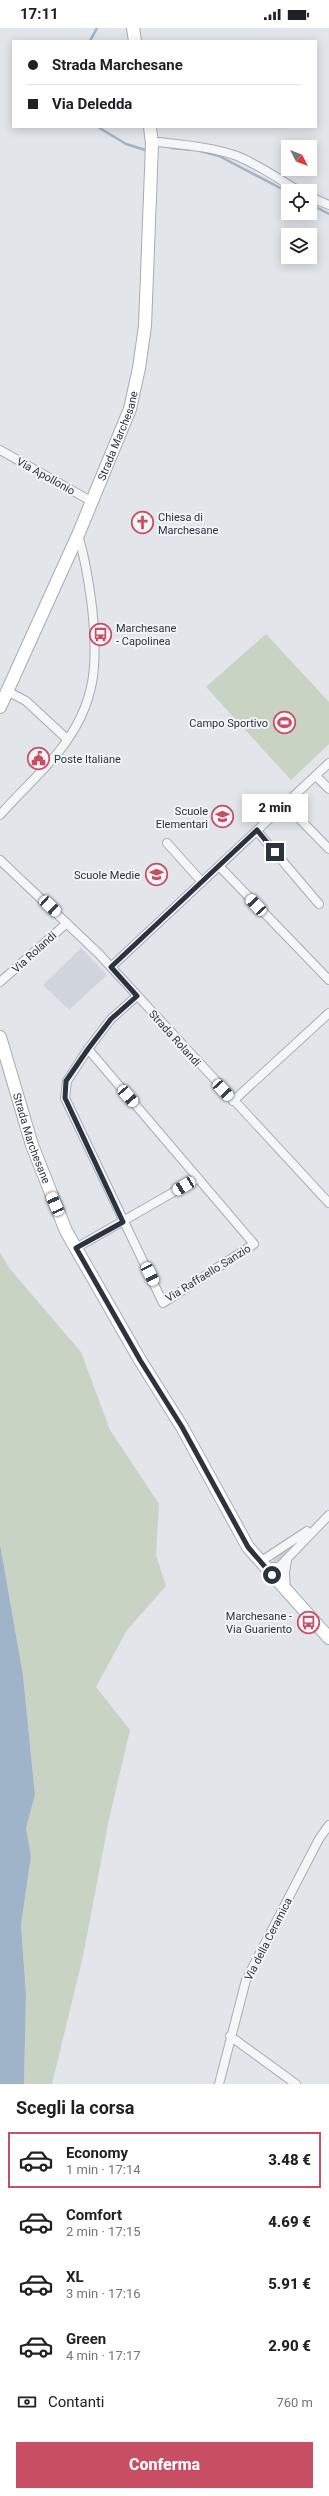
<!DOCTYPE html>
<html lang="it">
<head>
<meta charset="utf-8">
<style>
	body { margin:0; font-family:Roboto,sans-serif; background:#f6f6f6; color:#202124; height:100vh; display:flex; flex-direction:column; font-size:15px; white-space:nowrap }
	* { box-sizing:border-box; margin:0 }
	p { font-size:13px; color:#757577 }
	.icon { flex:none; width:22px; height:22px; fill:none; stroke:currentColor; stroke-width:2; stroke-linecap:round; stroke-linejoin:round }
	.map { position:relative; height:2056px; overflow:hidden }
	.side { display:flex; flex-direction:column; background:#fff; flex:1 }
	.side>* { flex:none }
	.banner { position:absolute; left:12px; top:12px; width:305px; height:88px; border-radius:0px; box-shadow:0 2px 10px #0003; display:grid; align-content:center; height:88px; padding:0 16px; background:#fff }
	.needle { width:26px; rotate:132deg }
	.buttons { position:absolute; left:281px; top:112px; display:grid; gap:8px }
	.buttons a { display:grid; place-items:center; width:36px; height:36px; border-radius:0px; background:#fff; box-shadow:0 2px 10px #0003; font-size:20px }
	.end { position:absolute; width:18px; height:18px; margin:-9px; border:5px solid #2b3341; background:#fff; box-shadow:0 0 0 2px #fff }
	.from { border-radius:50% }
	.bubble { position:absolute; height:28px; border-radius:0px; background:#fff; box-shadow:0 2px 10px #0003; font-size:13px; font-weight:800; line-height:28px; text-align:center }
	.car { position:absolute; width:12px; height:24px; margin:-12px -6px; border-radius:5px; box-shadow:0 0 3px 1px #0007; background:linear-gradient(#fff 24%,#345 0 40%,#fff 0 76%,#345 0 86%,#fff 0) }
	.banner b { display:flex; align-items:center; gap:14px; height:38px; font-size:15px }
	.banner b+b { border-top:1px solid #e0e0e0 }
	.banner i { width:10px; height:10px; background:#202124 }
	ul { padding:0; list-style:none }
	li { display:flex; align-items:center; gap:12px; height:56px; margin:0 8px 6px; padding:0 8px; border:2px solid transparent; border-radius:0px }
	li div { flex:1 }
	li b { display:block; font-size:15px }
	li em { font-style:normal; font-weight:800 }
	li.active { border-color:#c84e63 }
	li>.icon { width:36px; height:36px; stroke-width:1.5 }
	h2 { padding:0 16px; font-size:18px; line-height:48px }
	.pay { display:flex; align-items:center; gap:10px; height:44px; padding:0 16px; font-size:15px }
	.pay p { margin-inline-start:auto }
	.primary-button { display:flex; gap:8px; margin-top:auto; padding:8px 16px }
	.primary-button a { flex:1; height:46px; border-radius:0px; background:#c84e63; color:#fff; font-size:16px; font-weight:800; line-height:46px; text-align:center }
	.status { display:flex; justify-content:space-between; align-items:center; height:28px; padding:0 20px; background:#fff; direction:ltr }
	.status svg { height:11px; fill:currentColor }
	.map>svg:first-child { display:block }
	.built { fill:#d0d4dc }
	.green { fill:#c8d3c4 }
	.water { fill:#9fb4c8 }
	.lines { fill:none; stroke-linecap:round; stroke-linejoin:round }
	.stream { stroke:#9fb4c8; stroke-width:2.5 }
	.street-casing { stroke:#a7acb4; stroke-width:10 }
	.secondary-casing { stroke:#a7acb4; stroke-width:14 }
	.street { stroke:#f5f6f8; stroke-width:8 }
	.secondary { stroke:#fff; stroke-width:12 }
	.route { stroke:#2b3341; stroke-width:5 }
	.labels { text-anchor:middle; stroke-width:4; stroke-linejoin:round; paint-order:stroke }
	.street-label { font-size:11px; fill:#2b3341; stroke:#f2f4f7 }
	.poi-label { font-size:11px; fill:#2b3341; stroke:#f2f4f7; text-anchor:end }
</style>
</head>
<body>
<div class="status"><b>17:11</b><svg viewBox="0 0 49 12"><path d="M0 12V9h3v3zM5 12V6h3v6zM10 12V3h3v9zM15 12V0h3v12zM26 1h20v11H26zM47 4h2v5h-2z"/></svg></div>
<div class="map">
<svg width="329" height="2056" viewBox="0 0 329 2056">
	<rect width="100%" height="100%" fill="#e2e5ea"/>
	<path class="built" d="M81 920 107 947 69 982 43 957Z"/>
	<path class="green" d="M266 606 329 674V716L291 752 206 659Z
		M0 1225 10 1241 81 1324 110 1402 159 1476 156 1527 166 1558 127 1602 96 1659 130 1702 109 1791 83 1928 52 2056H24L26 1966 21 1897 31 1828 26 1800 35 1767 23 1647 0 1516Z
		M290 1518 282 1531 272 1535 276 1528Z"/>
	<path class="water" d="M0 1516 23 1647 35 1767 26 1800 31 1828 21 1897 26 1966 24 2056H0Z"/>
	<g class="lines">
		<path class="stream" d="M90 13 97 0
			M98 99 126 116 145 122
			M171 120 195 122
			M200 123 219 128 288 164
			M310 176 329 186"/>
		<defs>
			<path id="street" d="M152 116 159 114C185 117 212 119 237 128 259 137 279 151 299 163
				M310 169 329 177
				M0 422 91 473
				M7 663 26 673 67 711
				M316 748 329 761
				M285 776 329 821
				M0 787C19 765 42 745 60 722 97 675 98 635 92 579 89 555 85 530 78 507
				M257 803 319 876
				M167 815 202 854
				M0 832 98 925 329 1175
				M219 838 329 952
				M111 939 329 735
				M0 954 67 895
				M88 1021 254 1216 163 1275 65 1070 67 1053 88 1021 111 991 137 968
				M233 1073 329 985
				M76 1220 198 1150
				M260 1534 307 1503
				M265 1539H279L329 1487
				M286 1562 285 1544 287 1532
				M230 2008 296 2056
				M219 2056 246 1952 319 1811 329 1797"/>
			<g id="secondary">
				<path d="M133 0 135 13"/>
				<path id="s1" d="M0 679 78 507 130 381 139 340 145 298 152 116 150 99"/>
				<path id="s2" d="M0 1009 32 1117 66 1203 140 1332 182 1399 248 1519 329 1610"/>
			</g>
		</defs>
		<use href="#street" class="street-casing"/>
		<use href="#secondary" class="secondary-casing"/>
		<use href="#street" class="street"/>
		<use href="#secondary" class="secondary"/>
	</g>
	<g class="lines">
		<path class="route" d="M272 1547 248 1519 182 1399 140 1332 76 1220 123 1194 65 1070 66 1053 88 1021 111 991 137 968 111 939 257 802 275 824"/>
	</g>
	<defs>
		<symbol id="church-ring" viewBox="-11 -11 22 22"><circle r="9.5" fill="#f2f4f7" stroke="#c84e63" stroke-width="1.5"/><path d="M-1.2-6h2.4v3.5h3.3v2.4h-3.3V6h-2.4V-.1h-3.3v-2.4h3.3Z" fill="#c84e63"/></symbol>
		<symbol id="bus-ring" viewBox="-11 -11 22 22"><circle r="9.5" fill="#f2f4f7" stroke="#c84e63" stroke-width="1.5"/><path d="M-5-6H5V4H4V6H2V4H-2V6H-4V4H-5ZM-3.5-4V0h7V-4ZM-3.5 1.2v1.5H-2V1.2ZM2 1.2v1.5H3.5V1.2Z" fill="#c84e63"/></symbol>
		<symbol id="stadium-ring" viewBox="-11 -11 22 22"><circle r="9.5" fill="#f2f4f7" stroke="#c84e63" stroke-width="1.5"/><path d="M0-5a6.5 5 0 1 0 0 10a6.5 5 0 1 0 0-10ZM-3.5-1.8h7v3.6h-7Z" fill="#c84e63"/></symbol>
		<symbol id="civic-ring" viewBox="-11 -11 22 22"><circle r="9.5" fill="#f2f4f7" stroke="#c84e63" stroke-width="1.5"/><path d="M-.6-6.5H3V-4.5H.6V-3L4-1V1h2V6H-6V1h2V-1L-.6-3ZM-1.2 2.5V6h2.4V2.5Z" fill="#c84e63"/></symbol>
		<symbol id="school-ring" viewBox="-11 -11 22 22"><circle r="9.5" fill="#f2f4f7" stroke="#c84e63" stroke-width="1.5"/><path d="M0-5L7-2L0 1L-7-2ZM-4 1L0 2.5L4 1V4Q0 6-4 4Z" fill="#c84e63"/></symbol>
	</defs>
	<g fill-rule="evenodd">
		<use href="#church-ring" x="130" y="482" width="25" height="25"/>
		<use href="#bus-ring" x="88" y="594" width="25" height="25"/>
		<use href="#stadium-ring" x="272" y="682" width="25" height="25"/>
		<use href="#civic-ring" x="26" y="718" width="25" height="25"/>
		<use href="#school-ring" x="210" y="776" width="25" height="25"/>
		<use href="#school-ring" x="144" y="834" width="25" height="25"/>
		<use href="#bus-ring" x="296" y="1582" width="25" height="25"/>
	</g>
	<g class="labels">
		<g class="street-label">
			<text dy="4" stroke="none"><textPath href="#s1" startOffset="296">Strada Marchesane</textPath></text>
			<text transform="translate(46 448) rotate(29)" y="4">Via Apollonio</text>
			<text transform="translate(34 924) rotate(-42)" y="4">Via Rolandi</text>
			<text transform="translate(175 1010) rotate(48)" y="4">Strada Rolandi</text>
			<text dy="4" stroke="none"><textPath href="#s2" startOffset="106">Strada Marchesane</textPath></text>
			<text transform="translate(208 1245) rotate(-32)" y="4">Via Raffaello Sanzio</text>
			<text transform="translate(268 1911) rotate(-63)" y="4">Via della Ceramica</text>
		</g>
		<g class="poi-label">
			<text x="158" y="493" text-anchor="start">Chiesa di<tspan x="158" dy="13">Marchesane</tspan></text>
			<text x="116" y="604" text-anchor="start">Marchesane<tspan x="116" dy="13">- Capolinea</tspan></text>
			<text x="268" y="699">Campo Sportivo</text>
			<text x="54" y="735" text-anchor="start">Poste Italiane</text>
			<text x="208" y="787">Scuole<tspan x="208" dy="13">Elementari</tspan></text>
			<text x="140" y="851">Scuole Medie</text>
			<text x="292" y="1592">Marchesane -<tspan x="292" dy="13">Via Guariento</tspan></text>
		</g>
	</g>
</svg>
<div class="buttons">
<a><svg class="needle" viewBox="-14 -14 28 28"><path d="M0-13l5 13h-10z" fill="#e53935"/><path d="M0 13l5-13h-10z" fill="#757577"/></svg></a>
<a><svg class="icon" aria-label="locate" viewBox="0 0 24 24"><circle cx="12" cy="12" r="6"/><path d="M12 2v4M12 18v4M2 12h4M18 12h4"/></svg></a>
<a><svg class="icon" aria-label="layers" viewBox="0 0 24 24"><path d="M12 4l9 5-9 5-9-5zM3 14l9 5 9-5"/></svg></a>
</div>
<i class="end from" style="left:272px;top:1547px"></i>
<i class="end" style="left:275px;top:824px"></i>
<div class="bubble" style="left:242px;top:766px;width:66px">2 min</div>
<i class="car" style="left:256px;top:877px;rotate:317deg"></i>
<i class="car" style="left:50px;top:878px;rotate:133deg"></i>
<i class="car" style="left:223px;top:1062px;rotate:137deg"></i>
<i class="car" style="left:128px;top:1068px;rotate:139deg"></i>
<i class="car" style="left:184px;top:1158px;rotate:239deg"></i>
<i class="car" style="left:55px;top:1176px;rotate:336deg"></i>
<i class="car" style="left:150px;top:1246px;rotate:153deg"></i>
<div class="banner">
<b><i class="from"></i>Strada Marchesane</b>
<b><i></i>Via Deledda</b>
</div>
</div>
<section class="side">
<h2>Scegli la corsa</h2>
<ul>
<li class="active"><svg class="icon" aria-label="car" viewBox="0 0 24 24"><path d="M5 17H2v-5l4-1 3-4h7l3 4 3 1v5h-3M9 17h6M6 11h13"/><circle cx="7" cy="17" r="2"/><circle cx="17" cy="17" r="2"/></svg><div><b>Economy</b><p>1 min · 17:14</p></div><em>3.48 €</em></li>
<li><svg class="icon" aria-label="car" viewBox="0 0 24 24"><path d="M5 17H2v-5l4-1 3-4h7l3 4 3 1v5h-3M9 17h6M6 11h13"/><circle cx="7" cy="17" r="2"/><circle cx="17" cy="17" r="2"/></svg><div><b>Comfort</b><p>2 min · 17:15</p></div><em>4.69 €</em></li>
<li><svg class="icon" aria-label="car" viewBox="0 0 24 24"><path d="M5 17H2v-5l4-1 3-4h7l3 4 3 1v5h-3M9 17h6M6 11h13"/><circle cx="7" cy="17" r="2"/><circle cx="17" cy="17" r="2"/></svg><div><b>XL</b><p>3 min · 17:16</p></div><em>5.91 €</em></li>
<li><svg class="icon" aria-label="car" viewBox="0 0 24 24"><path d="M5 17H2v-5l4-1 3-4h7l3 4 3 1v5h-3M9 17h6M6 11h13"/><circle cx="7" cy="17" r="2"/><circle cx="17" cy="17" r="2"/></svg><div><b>Green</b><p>4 min · 17:17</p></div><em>2.90 €</em></li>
</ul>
<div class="pay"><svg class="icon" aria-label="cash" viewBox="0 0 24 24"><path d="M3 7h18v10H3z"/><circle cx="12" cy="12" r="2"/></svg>Contanti<p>760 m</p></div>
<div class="primary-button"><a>Conferma</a></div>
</section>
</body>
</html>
